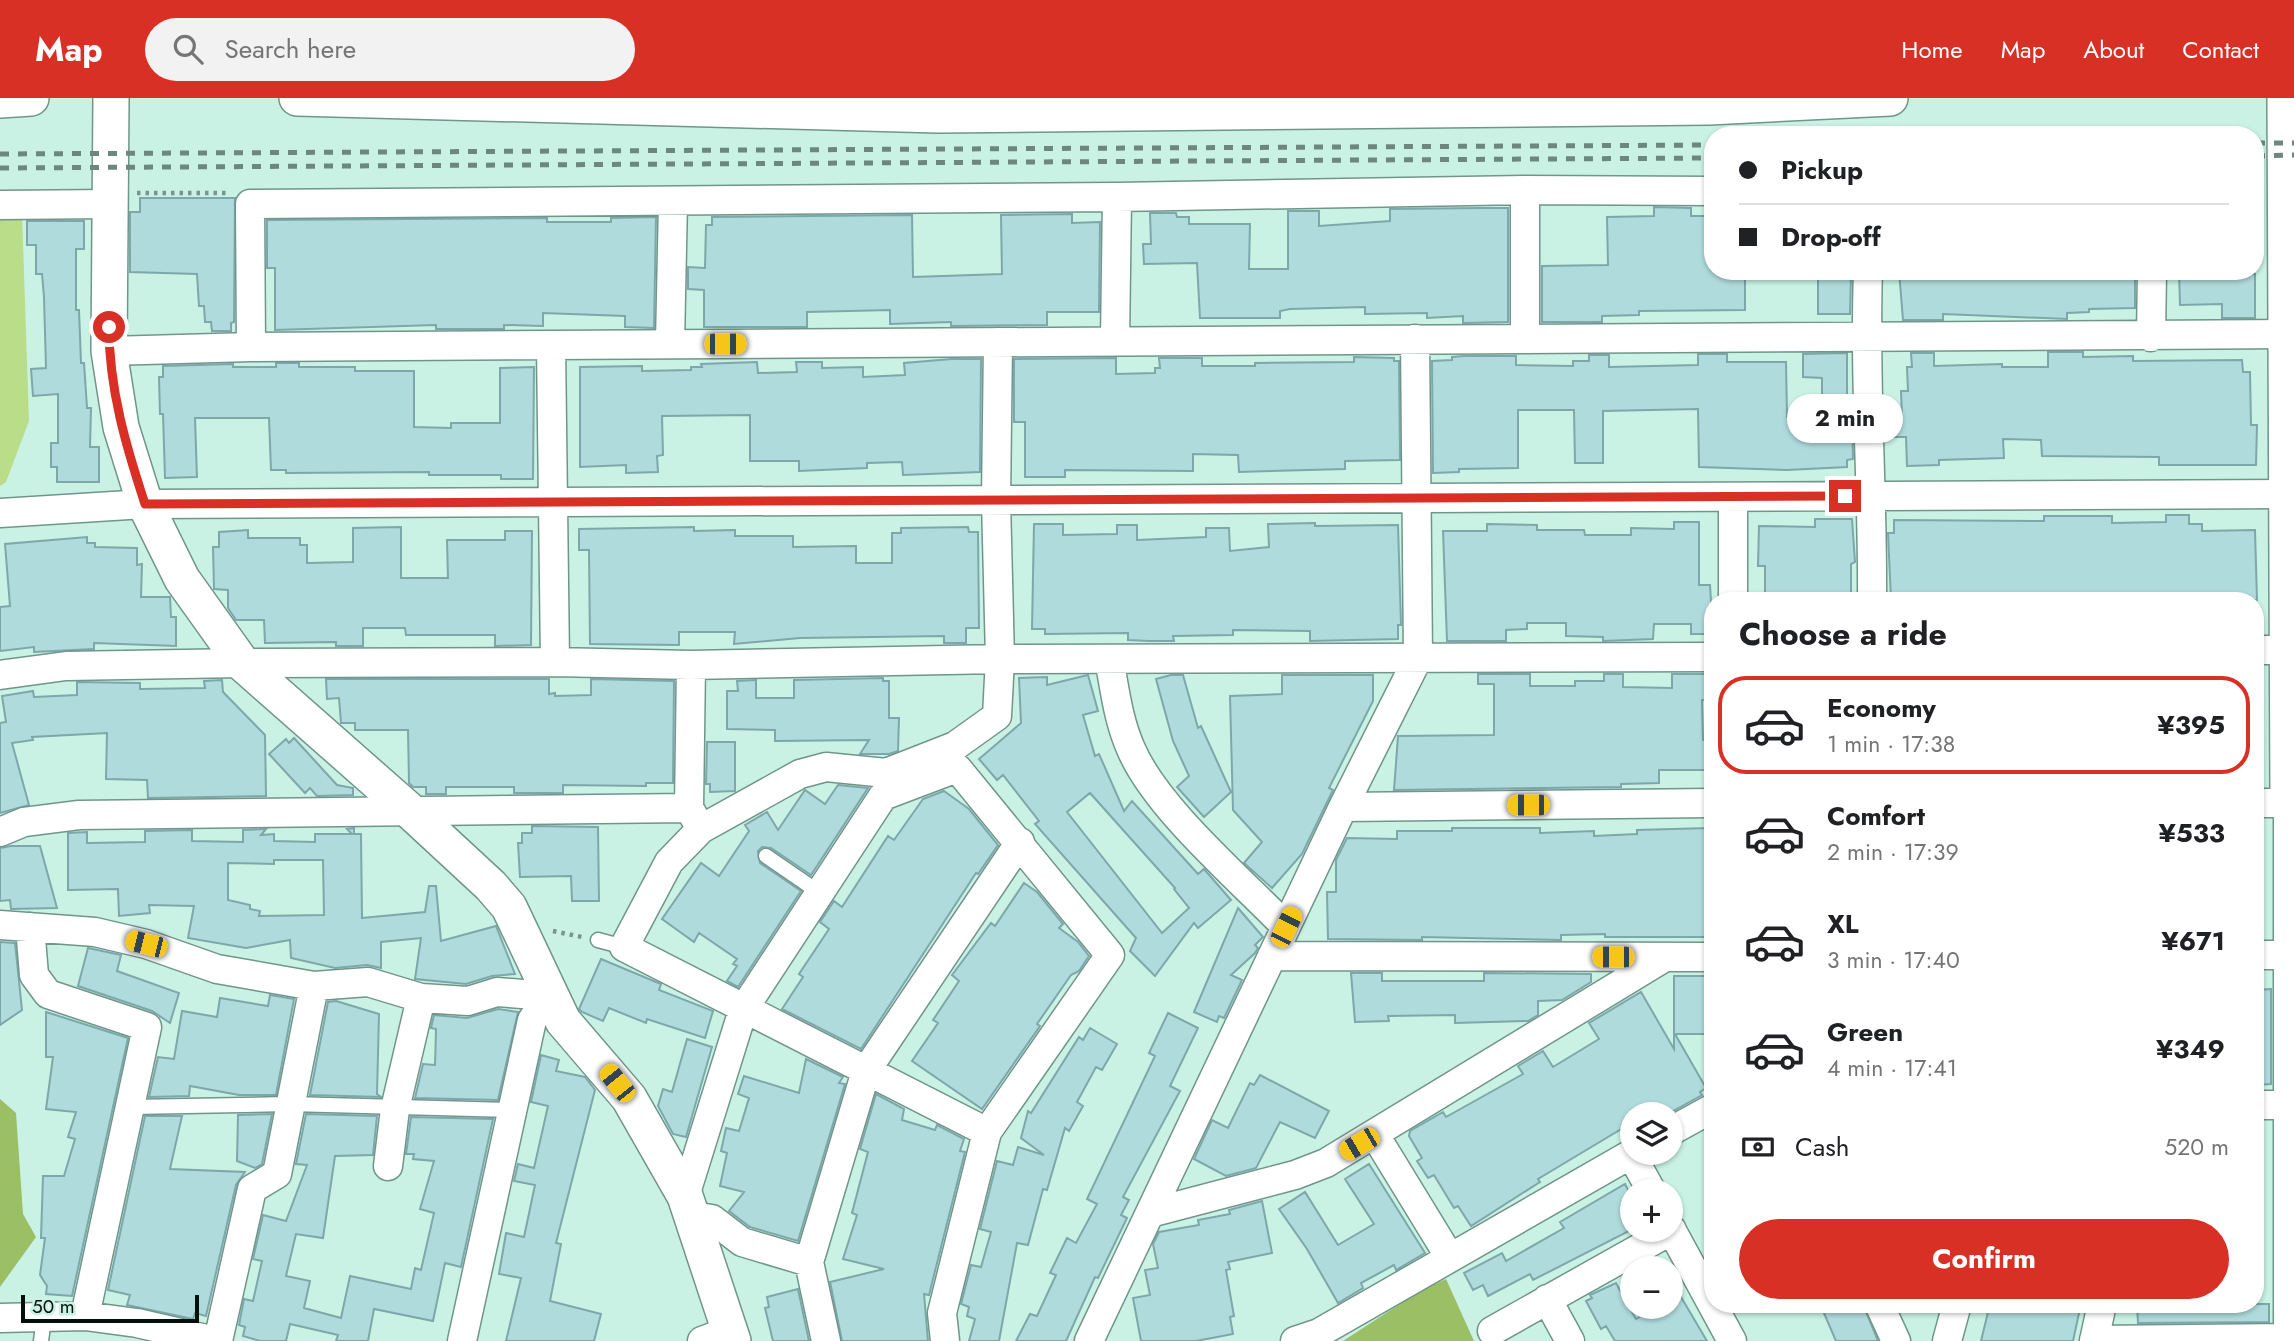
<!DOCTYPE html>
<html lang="en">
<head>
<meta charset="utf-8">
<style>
	body { margin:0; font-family:Jost,sans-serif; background:#f2f2f2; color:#202124; height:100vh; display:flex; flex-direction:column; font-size:26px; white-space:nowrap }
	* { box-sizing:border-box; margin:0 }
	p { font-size:23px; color:#757577 }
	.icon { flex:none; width:38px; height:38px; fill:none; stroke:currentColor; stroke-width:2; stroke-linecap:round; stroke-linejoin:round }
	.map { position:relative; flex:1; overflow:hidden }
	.side { position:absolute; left:1704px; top:494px; width:560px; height:721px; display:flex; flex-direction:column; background:#fff; border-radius:28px; box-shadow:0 2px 5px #0004 }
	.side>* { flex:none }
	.hud { position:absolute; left:1704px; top:28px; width:560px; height:154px; border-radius:28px; box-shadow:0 2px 5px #0004; display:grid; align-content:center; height:154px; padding:0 35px; background:#fff }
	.buttons { position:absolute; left:1620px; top:1004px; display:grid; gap:14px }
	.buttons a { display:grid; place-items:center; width:63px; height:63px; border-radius:50%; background:#fff; box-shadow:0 2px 5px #0004; font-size:35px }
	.scale { position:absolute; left:21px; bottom:18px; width:178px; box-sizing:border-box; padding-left:7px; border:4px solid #03100c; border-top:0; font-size:19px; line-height:24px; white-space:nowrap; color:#03100c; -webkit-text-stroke:5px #c9f2e5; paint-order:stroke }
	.end { position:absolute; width:32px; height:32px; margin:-16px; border:9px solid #d93025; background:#fff; box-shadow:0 0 0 4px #fff }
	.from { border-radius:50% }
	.bubble { position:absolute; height:49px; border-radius:24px; background:#fff; box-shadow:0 2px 5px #0004; font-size:23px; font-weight:700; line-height:49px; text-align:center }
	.car { position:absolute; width:21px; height:42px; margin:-21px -10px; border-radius:9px; box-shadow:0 0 5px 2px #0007; background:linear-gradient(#f5c518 24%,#345 0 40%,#f5c518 0 76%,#345 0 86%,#f5c518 0) }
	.hud b { display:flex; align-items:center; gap:24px; height:66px; font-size:26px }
	.hud b+b { border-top:2px solid #e0e0e0 }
	.hud i { width:18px; height:18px; background:#202124 }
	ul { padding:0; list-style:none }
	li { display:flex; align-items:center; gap:21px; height:98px; margin:0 14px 10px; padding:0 21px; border:4px solid transparent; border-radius:28px }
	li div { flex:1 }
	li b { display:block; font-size:26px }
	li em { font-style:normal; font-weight:700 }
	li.current { border-color:#d93025 }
	li>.icon { width:63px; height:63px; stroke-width:1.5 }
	h2 { padding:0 35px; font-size:32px; line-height:84px }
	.pay { display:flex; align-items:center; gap:18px; height:77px; padding:0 35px; font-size:26px }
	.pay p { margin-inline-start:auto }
	.primary-button { display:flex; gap:14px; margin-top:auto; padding:14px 35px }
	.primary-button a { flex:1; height:80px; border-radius:42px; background:#d93025; color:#fff; font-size:28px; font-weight:700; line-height:80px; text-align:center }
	header { display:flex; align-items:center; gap:42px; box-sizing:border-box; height:98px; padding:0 35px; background:#d93025; color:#fff }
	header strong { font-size:33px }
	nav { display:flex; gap:38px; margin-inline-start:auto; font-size:24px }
	.search { width:490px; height:63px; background:#f2f2f2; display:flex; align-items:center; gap:18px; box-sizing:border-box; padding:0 24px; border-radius:38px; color:#757577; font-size:26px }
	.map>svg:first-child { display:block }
	.green { fill:#b9dd88 }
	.forest { fill:#9abf65 }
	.building { fill:#b0dbdc; stroke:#7da7a8; stroke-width:2; fill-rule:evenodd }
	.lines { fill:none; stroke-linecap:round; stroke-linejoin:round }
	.service-casing { stroke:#70958a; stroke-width:17 }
	.minor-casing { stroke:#70958a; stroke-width:31 }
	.tertiary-casing { stroke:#70958a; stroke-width:38 }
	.path { stroke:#77958c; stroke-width:4.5; stroke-dasharray:3.5 5; stroke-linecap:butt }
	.service { stroke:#fff; stroke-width:14 }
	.minor { stroke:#fff; stroke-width:28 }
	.tertiary { stroke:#fff; stroke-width:35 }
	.rail { stroke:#6b877e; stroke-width:5; stroke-dasharray:9 9; stroke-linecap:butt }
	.route { stroke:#d93025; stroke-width:9 }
</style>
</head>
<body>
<header>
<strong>Map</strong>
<div class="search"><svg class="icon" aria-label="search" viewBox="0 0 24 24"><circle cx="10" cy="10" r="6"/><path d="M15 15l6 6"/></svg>Search here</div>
<nav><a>Home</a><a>Map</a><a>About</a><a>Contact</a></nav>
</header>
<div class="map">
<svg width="2294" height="1243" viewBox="0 0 2294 1243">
	<rect width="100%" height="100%" fill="#c9f2e5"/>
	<path class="green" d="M0 116H22L29 323 6 384 0 388Z"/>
	<path class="forest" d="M0 1001 16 1015 23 1116 36 1139 0 1189Z
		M1446 1181 1474 1243H1343L1420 1193Z"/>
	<path class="building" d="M140 100H235L234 224 231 225V233H212L211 224H205L204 208H199L197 176 130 174V114H140Z
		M1654 109 1691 110V118H1713V173H1745V212L1639 213V217L1602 218V224H1542V168L1608 167 1607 119 1654 118Z
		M1480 110H1508V224L1463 225V218L1427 220V215L1365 216V209L1290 211 1280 213V220H1200L1197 165 1144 166 1143 146H1151L1150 115H1176L1177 119H1189V126H1250L1249 171H1288V113H1319V128L1390 123V111Z
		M1072 116V125L1100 124 1099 214H1047V227L951 228V224L890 226V212L807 214V229H704V192L688 191V169L705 170 706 127H712V119L912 117 913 179 1002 176 1001 117Z
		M656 119 654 230 625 229V218L543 215V228L504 227V231H436V227L275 232V170H267V122L547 120V124H611V120Z
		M27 123H84V151H76V212H79L81 265H84L87 310H91L90 349H99V384H57V369H51V345H58V296L33 298 31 271 46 270 44 199 42 176H36V147H27Z
		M1899 173H2135V210L2089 211V214L2067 215V221L1943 216V222H1903Z
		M2179 173 2255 176V220H2222V206L2180 207Z
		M1818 177H1851L1850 216H1818Z
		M2048 254H2083V259L2133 258V263L2242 262 2243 274H2250L2251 327H2257L2256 367H2159V359L2042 358 2041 342 2003 341 2004 360 1939 362V367L1907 368 1906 339H1886L1885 319H1902L1901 293H1908L1907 269H1912L1911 255H1934V268L2002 266V269H2048Z
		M1847 255V318L1852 320 1853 361 1847 362V369L1787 372 1699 369 1698 311 1603 313V365H1575L1574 312H1518V370L1459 371V374L1433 375 1432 263 1452 262V259L1464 258H1516V267L1573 268V263H1589V257H1609V269L1698 267V256H1727V264H1786L1787 319H1822V280L1803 279V256Z
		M1354 259 1394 260V263H1399L1400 362 1345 363V371L1239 374 1238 357 1193 356V373L1065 372V379H1025V324H1014V261L1116 260V276L1155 275V270H1160L1159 260H1202V268H1255V265L1354 264Z
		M952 261H981L980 374 903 377 902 364 867 365V370L799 373V363H750V317L662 318 663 357 657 358 658 374 626 375V367L580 369V269L642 268V273L691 272V269H702L701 266 757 264 758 275 797 274 796 264H822V270L863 269V279L905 277 904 265Z
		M276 265H299V269H355V273H414V329L451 330V325H500V270L534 269 533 381H501V377H429V374L286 375V372H271L269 320H195L197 379 165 380 163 316H160L159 279H163V268L233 266V269H276Z
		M2166 417H2189V426H2202V433L2255 432 2257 502H1891L1888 435H1894V422L2044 423V418H2112V425L2166 424Z
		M1815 421H1852L1855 464 1851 466V502H1765V468H1758L1759 428 1815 429Z
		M1674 424H1699V487H1710L1713 536H1691V526H1654L1653 541 1603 543V539L1566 538V525H1527V531L1506 532V543H1447L1443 433H1487V426L1537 427V432H1584L1585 437H1631V430L1674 431Z
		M1315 425V428L1398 427 1401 527H1398V541L1310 543V533L1233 532V537L1173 538 1174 543H1149L1128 542V535L1045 536V531H1032L1034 426H1063V437L1117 436V427H1137V442L1206 439V430H1229L1230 453 1269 449 1268 426Z
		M401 429V480H448L447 442H505V433H532L531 547 495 548V537H406L405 530H363V548H336V544L265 545 264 522H236L228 510V492L214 491 213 449H219V434L248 432V440H300V447H307V465L353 464V430Z
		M694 429V433L735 432V438H793V449L856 448V465H892V435H901V430L968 429 969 434H978L979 530H966V545H944V538L800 540 734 546 735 534H679V547L590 546 589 452H579V431Z
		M87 439V445H95V449L137 450V467L142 466 141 499H170L171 519H176V548L94 545V551L34 554V549L0 553V509L10 508 5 446Z
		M1478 576H1530V588H1575V583H1604V576H1623V589L1672 590V576H1706L1707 602H1702L1703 642H1708V672H1659V685L1621 686V689L1394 692 1398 638 1494 637V586H1478Z
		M1088 577 1098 613 1083 617 1095 658 1099 656 1124 713 1132 703 1198 776 1204 771 1231 802 1198 830 1194 825 1155 878 1130 853 1136 840 1035 726 1039 723 1003 677 997 682 979 661 1021 625 1019 580 1047 579V587ZM1090 695 1175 790 1174 791 1189 810 1162 835 1067 714Z
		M1171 577H1183L1198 630 1201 628 1231 694 1204 719 1177 689 1189 678 1173 643 1156 581Z
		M1282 577H1373V603L1329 690 1333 692 1302 756 1272 790 1244 765 1262 744 1233 712 1230 598 1282 596Z
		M883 580V583H889V620H899L898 653 889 656H860L869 642 775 643V632L727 631V593H738L737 583 756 582V600H794V582Z
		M326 581H549V596L555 595V598L591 597V581L674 583 673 685H646V688L563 687V695H514V689H446V696H426V689H413L409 685 408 632H355V625H341L339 600 327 601Z
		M222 582 223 594 265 637 266 698 148 700 147 682 106 681 107 635 32 639 33 642 12 645 29 707 0 715V625L6 624 2 598 33 593 34 599 77 597V584L140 585V591L205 590 204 583Z
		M294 640 337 687 353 690V697L317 698 310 690 305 695 269 656 286 641 289 645Z
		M707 644H735V693L710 694V686H706Z
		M838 687 868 690 811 777 771 750 762 749 758 753 760 765 801 793 738 889 727 883 737 868 733 866 737 861 699 835 694 844 662 821 701 765 719 778 749 733 745 727 767 714 778 732 805 692 825 706Z
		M944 693 969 711 998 747 978 776 976 775 861 951 782 911 803 879 799 876 829 831 820 824 834 803 842 809 888 738 894 742 923 701Z
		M532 728 598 729 599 803H572L571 778 520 779 518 745H522V735H532Z
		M354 730V736H361L362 820 425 814 429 788H436L441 843 496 828 515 876 492 878 466 886 415 881 421 840 381 844V870L367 867 335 870 291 860 290 842 246 850 188 840 194 808 149 807 150 815 119 818 118 791 68 792V735L87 734V745L145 744V733L192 732V743L243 744V732L266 731 261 737 274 736V743L315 744V736H352L347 731ZM274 762H323L324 817 259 818 260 813 250 811V807L228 802V765L274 766Z
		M1452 730H1540V735L1594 733V738L1637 736V732L1709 730V745H1713L1712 839H1605V836L1561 837V842L1422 839V842L1328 841 1327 794H1336V762L1347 740 1397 741V733H1452Z
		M11 748H40L57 810 11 811 10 802 0 803V750Z
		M1024 785 1037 794 1063 826 1059 830 1078 844 1089 858 1079 873 1071 877 1037 926 1040 928 982 1011 912 963 938 925 933 922 959 883 952 877 991 825 995 828Z
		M1238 810 1263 839 1255 847 1258 850 1255 855 1231 877 1242 882 1224 920 1219 918 1217 924 1194 914Z
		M0 844 15 845 22 912 0 927Z
		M88 850 121 857 117 873 179 895 170 925 152 913 78 888Z
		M601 861 661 886 659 892 713 913 705 940 647 921 646 925 609 910 603 923 582 914 579 911Z
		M1351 875H1382V883H1484V875L1591 876V884L1562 902 1538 903V917L1528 923 1455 925V917L1388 918 1389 923 1355 924Z
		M1674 878H1706V892H1710V936H1675L1706 990 1700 994 1702 997 1666 1017H1633V1024L1538 1081 1540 1084 1471 1128 1458 1108 1454 1110 1434 1077 1428 1080 1417 1063 1422 1060 1409 1038 1410 1033 1443 1014 1446 1019 1523 976 1518 968 1543 953 1553 969 1599 941 1589 925 1641 894 1674 951Z
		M2271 891V986L2256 987V892Z
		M270 897 294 901 276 997H239L190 988 189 998 149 999 158 959 174 961 182 913 217 919 220 900 268 908Z
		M336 903 379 916 377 996 381 999 310 997 328 904Z
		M498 911 518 914 498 1002 415 1000 423 966 435 967 436 931 431 930 434 917 467 920Z
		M46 914 128 940 72 1198 46 1196 47 1188 40 1177 45 1140H41L43 1078H64L75 1041 68 1039 76 1014 46 1011 53 959H46Z
		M1168 915 1198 930 1170 988 1180 993 1123 1099 1129 1102 1121 1117 1127 1120 1098 1180 1095 1179 1066 1243H1016L1030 1216 1037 1218 1056 1177 1050 1175 1067 1140 1076 1145 1097 1106 1087 1101 1155 958 1149 955Z
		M1090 930 1117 946 1102 972 1096 969 1077 1004 1083 1008 1069 1033 1065 1030 1047 1092 1043 1091 1028 1147 1017 1145 999 1243H969L975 1221 967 1218 969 1209 961 1206 971 1167 981 1169 991 1134 980 1131 997 1063 1013 1067 1018 1049 1044 1057 1021 1040 1028 1013 1031 1015 1079 939 1083 942Z
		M687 941 712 949 686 1039 673 1036 658 1008 663 991 672 994Z
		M541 957 559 962 556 973 585 979 595 992 556 1145 561 1146 550 1203 601 1216 594 1243H506L521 1180 499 1176 506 1135 524 1139 535 1087 514 1083 518 1066 534 1070 548 1008 531 1004Z
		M806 961 843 979 839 985 845 986 798 1143 750 1129 729 1113 744 1094 720 1088 727 1055 721 1053 726 1030 739 1033 749 1000 738 996 744 978 799 995Z
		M1260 977 1329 1013 1315 1040 1280 1024 1256 1070 1226 1078 1194 1061 1212 1022 1228 1030 1250 985 1254 987Z
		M876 996 904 1011 902 1022 935 1032 937 1027 964 1041 960 1053 965 1054 929 1197 924 1196 928 1243H842L830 1184 884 1171 843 1161 857 1117 852 1115 868 1054 860 1051Z
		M272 1016 262 1066 255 1070 237 1063 238 1017Z
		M306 1016 377 1018 373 1057 335 1058 323 1140 296 1136 286 1178 310 1183 304 1210 341 1220 350 1178 411 1191 415 1170 421 1172 434 1115 420 1111 434 1063 413 1061 414 1056H406L411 1019 493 1021 461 1169 445 1165 433 1223 374 1211 368 1243H336L338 1237 290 1226 286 1243H260L243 1238 245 1229 239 1227 244 1201 253 1203 262 1163 253 1161 263 1117 286 1123 307 1067 296 1066Z
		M145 1018H182L170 1071 245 1074 236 1087 206 1218 195 1215 193 1221 127 1207 130 1197 108 1192Z
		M1369 1066 1425 1155 1396 1172 1394 1167 1361 1185 1363 1190 1338 1205 1307 1151 1279 1111 1305 1094 1338 1147 1374 1126 1345 1081Z
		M1625 1086 1633 1101V1131L1533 1182 1530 1176 1488 1198 1483 1187 1473 1192 1464 1175 1502 1155 1506 1163 1564 1130 1560 1124Z
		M1262 1103 1272 1155 1228 1164 1230 1171 1226 1172 1234 1218 1230 1219 1233 1236 1196 1243H1141L1133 1200 1150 1197 1145 1172 1158 1170 1153 1146 1159 1134 1199 1127 1198 1122 1230 1116 1229 1112Z
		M1671 1182 1707 1243H1615L1606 1228 1601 1231 1586 1203 1592 1200 1590 1197 1616 1185 1636 1221 1656 1209H1671Z
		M798 1191 809 1243H773L765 1210 769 1209 767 1199Z
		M1820 1206H1863L1878 1243H1836Z
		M1990 1206H2081L2073 1243H1981Z
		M2137 1206H2269V1224L2138 1225Z"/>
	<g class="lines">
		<defs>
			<path id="service" d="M766 758 820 795
				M598 842 624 849
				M131 1009 290 1006 512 1012
				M41 1243 44 1220"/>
			<path id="minor" d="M0 107 109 106
				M1868 173C1864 283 1873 392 1872 502
				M2151 239 2152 173
				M1525 240V92
				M1115 243 1117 99
				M670 246 673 103
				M551 247 555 564
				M251 249 250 106 1117 99 1525 92 1713 93
				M109 253 251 249 2294 236
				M0 415 145 406 2294 396
				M1733 502V399
				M2256 552H2294
				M1109 561C1115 592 1118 622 1131 651 1156 710 1240 781 1286 829
				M0 577 66 568 242 565 555 564 691 567 1000 561 1713 559
				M2256 705H2288V1240
				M1343 709 1713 705
				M689 710 691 567
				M701 731 669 764 624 849 987 1034 942 1215 945 1243
				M0 734 24 724 79 717 689 710 701 731 800 676 826 669 886 675 955 648 997 618 1000 561 996 402 998 244
				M0 827 95 834 146 846 217 871 314 888 368 884 421 900 468 903 497 894 549 898
				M30 829 34 877 48 896 147 929 85 1218
				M2256 857H2289
				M1272 858 1713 859
				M2256 1007H2294
				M1671 1033 1713 1010
				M1375 1037 1449 1158
				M1631 1056 1652 1094
				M388 1068 395 1011 421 900
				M685 1098 743 912 883 698 957 670 1110 857 987 1034
				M1150 1115 1295 1077 1326 1065 1665 859
				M692 1118 712 1121 742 1144 809 1164 866 973 1020 744
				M1671 1131 1732 1243
				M809 1164 826 1243
				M1547 1201 1570 1243
				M1879 1206 1896 1243
				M0 1220 85 1218 137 1225 215 1243
				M1492 1233 1672 1132
				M2094 1242 2294 1240
				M218 1243 252 1091 277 1076 314 888
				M462 1243 532 922 549 898
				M702 1243 729 1233
				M1089 1243 1343 709 1418 560 1415 241
				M1295 1243 1319 1235 1633 1055
				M1947 1243 1957 1206
				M2094 1243 2102 1206"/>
			<path id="tertiary" d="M111 0 109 253 121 329 145 406 182 481 242 565 410 713 491 788 509 809 563 923 629 1000 685 1098 733 1243
				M297 0 938 17 1709 9 1890 0
				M2285 0 2288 705H2294
				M0 2 31 0"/>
		</defs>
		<use href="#service" class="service-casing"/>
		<use href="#minor" class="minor-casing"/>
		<use href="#tertiary" class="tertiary-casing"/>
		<path class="path" d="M137 95H230
			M553 833 582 839"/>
		<use href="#service" class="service"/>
		<use href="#minor" class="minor"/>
		<use href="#tertiary" class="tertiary"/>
		<path class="rail" d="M2256 45H2294
			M0 56 1713 47
			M2256 58 2294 57
			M0 70 1713 60"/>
	</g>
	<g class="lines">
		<path class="route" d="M109 229C109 291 126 348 145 406L1845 398"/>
	</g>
</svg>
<div class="buttons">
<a><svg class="icon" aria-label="layers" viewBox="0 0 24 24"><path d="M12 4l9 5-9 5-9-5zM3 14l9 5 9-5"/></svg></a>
<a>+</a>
<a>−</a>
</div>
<div class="scale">50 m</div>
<i class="end from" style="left:109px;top:229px"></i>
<i class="end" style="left:1845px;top:398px"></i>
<div class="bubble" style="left:1787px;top:296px;width:116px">2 min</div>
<i class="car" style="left:725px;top:246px;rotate:90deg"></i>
<i class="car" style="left:1528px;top:707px;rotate:270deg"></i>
<i class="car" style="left:1286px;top:829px;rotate:26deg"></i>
<i class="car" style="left:146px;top:846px;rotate:284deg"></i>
<i class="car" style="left:1613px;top:859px;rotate:270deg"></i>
<i class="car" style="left:617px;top:985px;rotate:321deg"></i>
<i class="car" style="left:1359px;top:1046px;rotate:240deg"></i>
<div class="hud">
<b><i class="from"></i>Pickup</b>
<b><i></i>Drop-off</b>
</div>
<section class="side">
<h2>Choose a ride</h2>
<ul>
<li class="current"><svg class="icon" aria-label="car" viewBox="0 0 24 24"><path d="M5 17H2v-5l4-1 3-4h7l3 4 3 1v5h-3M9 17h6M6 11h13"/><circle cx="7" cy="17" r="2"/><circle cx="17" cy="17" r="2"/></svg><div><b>Economy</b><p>1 min · 17:38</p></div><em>¥395</em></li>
<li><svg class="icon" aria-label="car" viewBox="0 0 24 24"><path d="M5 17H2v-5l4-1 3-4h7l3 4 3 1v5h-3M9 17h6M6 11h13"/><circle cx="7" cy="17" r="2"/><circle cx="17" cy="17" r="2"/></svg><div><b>Comfort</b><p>2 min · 17:39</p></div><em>¥533</em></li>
<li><svg class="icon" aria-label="car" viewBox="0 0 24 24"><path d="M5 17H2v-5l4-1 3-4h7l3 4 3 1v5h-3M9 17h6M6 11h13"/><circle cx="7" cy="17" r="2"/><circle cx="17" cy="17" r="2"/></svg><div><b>XL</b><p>3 min · 17:40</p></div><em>¥671</em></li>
<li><svg class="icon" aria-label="car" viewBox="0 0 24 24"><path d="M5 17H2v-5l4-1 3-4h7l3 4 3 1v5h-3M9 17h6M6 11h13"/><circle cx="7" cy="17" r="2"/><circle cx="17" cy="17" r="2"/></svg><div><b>Green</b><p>4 min · 17:41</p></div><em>¥349</em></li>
</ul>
<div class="pay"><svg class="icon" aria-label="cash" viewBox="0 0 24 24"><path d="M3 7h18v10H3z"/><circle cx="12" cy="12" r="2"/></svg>Cash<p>520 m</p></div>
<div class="primary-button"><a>Confirm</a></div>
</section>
</div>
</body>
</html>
